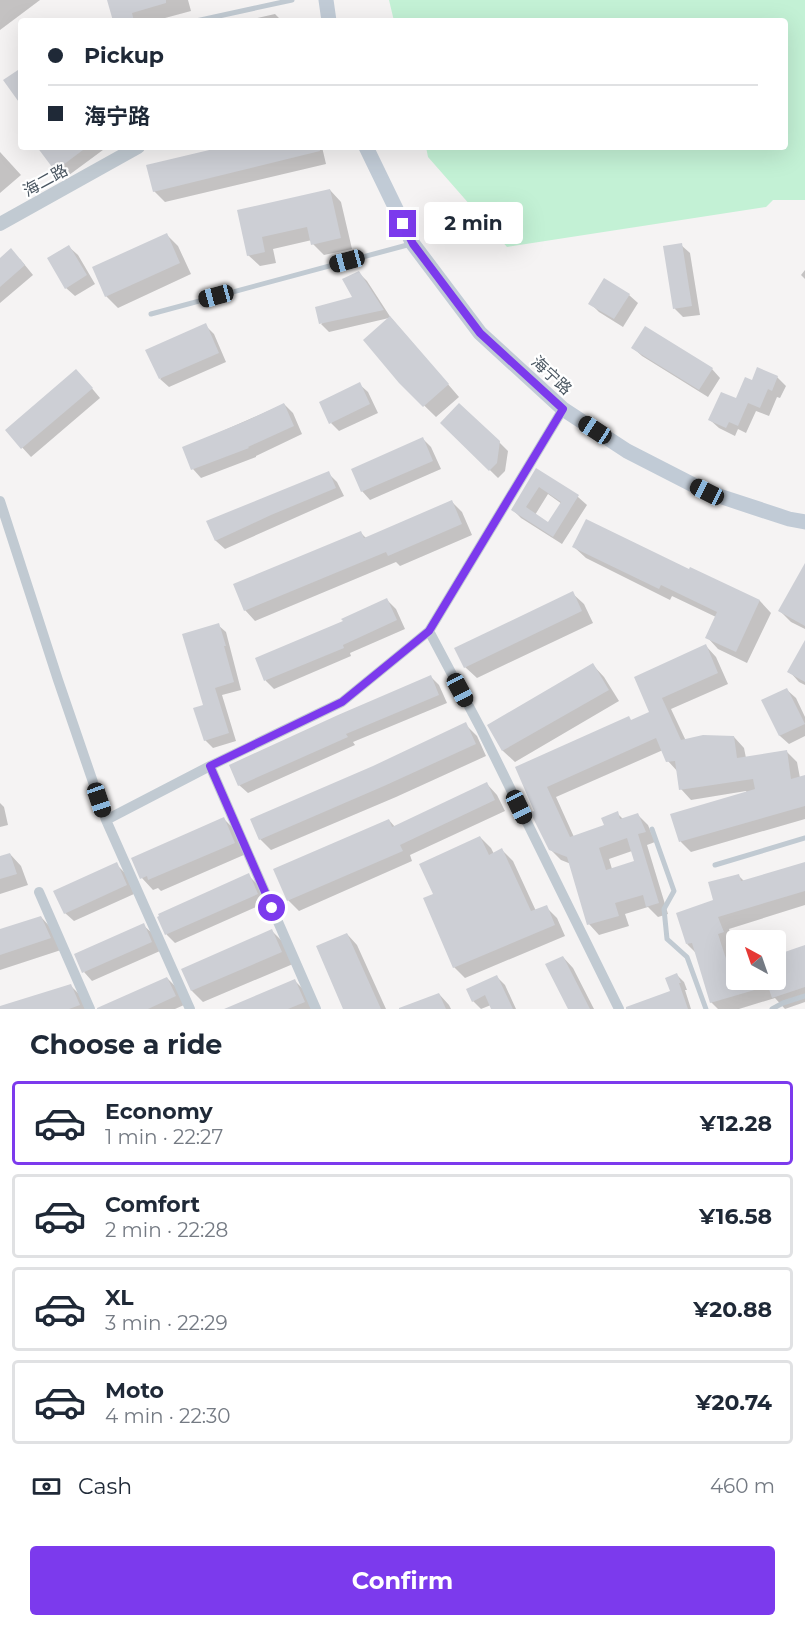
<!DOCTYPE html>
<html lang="en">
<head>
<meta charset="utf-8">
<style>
	body { margin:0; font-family:Montserrat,"Noto Sans SC",sans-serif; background:#f6f6f7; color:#1f2937; height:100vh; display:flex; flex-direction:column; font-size:22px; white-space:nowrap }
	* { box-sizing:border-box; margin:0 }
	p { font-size:20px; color:#747a83 }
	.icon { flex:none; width:33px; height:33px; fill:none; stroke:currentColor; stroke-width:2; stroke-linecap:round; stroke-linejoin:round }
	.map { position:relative; height:1009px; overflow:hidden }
	.side { display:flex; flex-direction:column; background:#fff; flex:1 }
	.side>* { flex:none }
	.banner { position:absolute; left:18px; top:18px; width:770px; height:132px; border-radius:6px; box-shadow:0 6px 24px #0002; display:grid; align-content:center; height:132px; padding:0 30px; background:#fff }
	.needle { width:39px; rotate:320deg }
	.tools { position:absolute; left:726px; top:930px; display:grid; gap:12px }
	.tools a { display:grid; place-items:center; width:60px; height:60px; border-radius:6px; background:#fff; box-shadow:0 6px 24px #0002; font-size:30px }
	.end { position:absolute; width:27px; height:27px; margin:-14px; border:8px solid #7c3aed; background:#fff; box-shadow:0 0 0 3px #fff }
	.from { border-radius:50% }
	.bubble { position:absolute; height:42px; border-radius:6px; background:#fff; box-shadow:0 6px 24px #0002; font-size:20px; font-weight:700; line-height:42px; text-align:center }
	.car { position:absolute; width:18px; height:36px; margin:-18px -9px; border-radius:8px; box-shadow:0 0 4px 2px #0007; background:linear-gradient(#222 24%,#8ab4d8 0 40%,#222 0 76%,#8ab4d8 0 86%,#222 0) }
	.banner b { display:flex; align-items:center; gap:21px; height:57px; font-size:22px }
	.banner b+b { border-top:2px solid #e0e1e3 }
	.banner i { width:15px; height:15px; background:#1f2937 }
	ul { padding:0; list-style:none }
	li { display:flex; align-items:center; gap:18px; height:84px; margin:0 12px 9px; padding:0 18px; border:3px solid #e0e1e3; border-radius:6px }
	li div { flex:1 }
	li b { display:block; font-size:22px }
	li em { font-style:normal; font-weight:700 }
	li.current { border-color:#7c3aed }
	li>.icon { width:54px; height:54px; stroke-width:1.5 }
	h2 { padding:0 30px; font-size:27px; line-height:72px }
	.pay { display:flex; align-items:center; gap:15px; height:66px; padding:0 30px; font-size:22px }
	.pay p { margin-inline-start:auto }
	.button { display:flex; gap:12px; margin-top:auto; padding:12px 30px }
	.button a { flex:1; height:69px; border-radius:6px; background:#7c3aed; color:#fff; font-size:24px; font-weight:700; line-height:69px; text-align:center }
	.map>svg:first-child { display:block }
	.green { fill:#c3f1d5 }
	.shadow { fill:#0003; fill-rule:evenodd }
	.building { fill:#cdcfd5; fill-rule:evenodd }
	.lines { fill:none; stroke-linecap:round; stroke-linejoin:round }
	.service { stroke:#c1cad2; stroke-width:5 }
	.minor { stroke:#c1cad2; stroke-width:10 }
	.tertiary { stroke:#c1cad2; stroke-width:14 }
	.secondary { stroke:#c1cbd6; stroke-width:15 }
	.route { stroke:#7c3aed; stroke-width:8 }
	.labels { text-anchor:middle; stroke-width:4.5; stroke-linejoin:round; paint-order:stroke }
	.street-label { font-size:16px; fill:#4a5661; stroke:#fff }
</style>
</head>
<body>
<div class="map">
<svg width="805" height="1009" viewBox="0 0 805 1009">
	<rect width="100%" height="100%" fill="#f5f3f3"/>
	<path class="green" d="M389 0H805V200H773L766 207 507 247 428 157 426 147H784V21H394Z"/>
	<path class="shadow" d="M0 0H40L0 30Z
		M109 0H188L191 11 154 21H114Z
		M275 14 282 21 248 20Z
		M47 147H107L65 178 56 170Z
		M228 147H322L326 164 165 202 154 191Z
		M0 152 21 175 0 193Z
		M330 190 341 202 352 249 324 255 313 244 312 240 273 249 276 263 260 266 248 255 238 211Z
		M166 234 178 246 191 274 118 308 106 296Z
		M681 245 690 253 700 315 683 317 675 309 665 247Z
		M69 247 78 255 95 284 75 296 66 288Z
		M20 259 33 275 0 303V260Z
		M805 270V279L801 275Z
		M359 273 367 281 391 318 459 397 436 417 400 382 389 318 329 332 321 324 354 298Z
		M629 295 638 303 623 327 599 312 590 303Z
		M205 325 214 334 226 362 169 387 160 379Z
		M633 348 712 369 720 378 708 397 642 356Z
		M777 377 786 386 780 398 777 397 769 416 756 411 746 433 738 429 735 436 719 428 710 420 737 400 753 382Z
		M85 380 100 398 31 457 7 431Z
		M359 384 368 392 378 413 339 431 331 423Z
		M284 404 293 413 302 434 256 456V457L201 478 193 469 184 448Z
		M442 423 499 442 508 451 505 471 498 478Z
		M423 439 431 447 441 469 370 500 362 491Z
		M537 470 578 497 587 505 562 544 521 518 513 510ZM548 494 562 504 549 524 535 515Z
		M328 473 337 482 344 496 225 549 216 541 208 522Z
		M452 502 462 512 472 535 400 566 396 562 255 621 245 610 361 533 367 539Z
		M574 547 690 571 691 569 760 601 771 613 747 663 718 649 707 637 716 617 672 596 670 600 586 558Z
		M805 567V629L791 622 780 611Z
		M572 593 584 604 593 623 477 678 465 667Z
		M387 600 396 609 405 629 350 653 351 656 274 689 266 681 257 659 345 622Z
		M218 625 226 632 241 690 222 695 236 741 213 748 205 740V706Z
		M805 643V685L799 682 789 671Z
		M706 646 716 657 728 684 671 709 686 741 734 737 744 748 746 758 787 752 797 762 800 778 805 776V819L691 852 681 842 672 815 747 793 746 791 691 800 681 789 678 772 668 761 663 750 556 797 574 837 606 825 617 813 623 819 637 814 648 825 655 842 647 845 668 914 658 917 648 907 625 914 629 926 599 935 589 924 571 864 561 860 550 849 536 812 517 767 651 713 636 677ZM632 851 636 862 612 869 609 859Z
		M593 665 604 677 619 701 515 762 503 751 489 725Z
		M431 677 439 685 447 703 353 742 355 745 248 793 239 785Z
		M787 690 796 698 805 717V736L789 744 780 736 763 701Z
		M465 724 477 736 486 756 396 797 271 850 260 839Z
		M487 784 497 795 505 811 410 855 412 861 299 911 288 900 389 820 395 827Z
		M0 803 4 807 8 825 0 827Z
		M224 819 235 830 246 854 161 891 158 888 153 890 142 878 133 858Z
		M480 837 491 848 494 854 502 850 513 861 536 911 546 907 557 918 565 936 465 978 454 967 435 895Z
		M10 854 21 866 28 885 0 894V857Z
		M805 863V905L729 929 734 944 728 945 736 970V980H776V957L805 947V1002L785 1009 775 998 739 1009H718L711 1002 696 953 687 944 715 901 739 876 745 882Z
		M116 864 125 873 134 894 74 921 65 913Z
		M248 875 257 884 265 903 175 943 167 935 159 918Z
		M41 917 52 929 61 950 0 970V931Z
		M143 925 152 933 160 951 92 981 84 972Z
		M272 931 284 943 293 964 203 1002 192 991 183 969Z
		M347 934 357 945 386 1009H345L318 947Z
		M563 957 573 968 594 1009H569L547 965Z
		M677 975 684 982 687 990H685L691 1009H640L638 1004 672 992Z
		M497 977 505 985 516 1009H493L491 1005 481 1009 473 1001Z
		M167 978 176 987 184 1005 175 1009H99Z
		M295 981 305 991 312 1009H228Z
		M70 985 82 997 87 1009H0V1008Z
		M439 994 449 1005 451 1009H422L419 1002Z"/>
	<path class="building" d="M107 0H166V3L132 13 134 21H113Z
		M21 68V105L3 80Z
		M37 147H87L55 171Z
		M222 147H319L320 151 153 192 146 165Z
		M330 189 341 238 311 245 307 227 262 237 265 252 247 256 237 210Z
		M167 233 180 263 105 297 92 267Z
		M682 243 692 306 673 309 663 246Z
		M69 245 87 275 65 289 47 258Z
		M11 248 25 265 0 287V258Z
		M359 271 384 310 319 324 315 307 352 297 342 279Z
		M604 278 630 294 614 319 588 304Z
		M390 316 449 384 423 407 399 383 363 340Z
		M206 323 219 353 159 379 145 350Z
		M645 326 713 368 699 390 631 348Z
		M757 367 778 376 772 391 768 389 760 408 748 403 738 426 729 422 726 428 708 420 721 392 736 398 745 377 752 380Z
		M76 369 93 388 21 449 5 430Z
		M360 382 370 404 329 424 319 402Z
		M284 403 294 426 248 447 249 448 191 470 182 447 246 421Z
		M459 403 500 441 497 463 489 471 440 423Z
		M423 437 433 461 361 492 351 469Z
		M536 468 579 495 553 537 511 510ZM539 487 561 502 548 522 526 507Z
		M329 471 336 488 271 515 215 541 206 521Z
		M452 500 462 524 388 556 386 552 244 611 233 584 361 531 364 538Z
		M586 519 689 569 690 567 760 600 736 652 705 638 717 612 661 585 659 589 572 547Z
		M805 563V626L778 611Z
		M573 591 582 611 464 668 454 648Z
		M387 598 397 620 343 645 344 648 264 681 255 658 343 621 341 619Z
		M219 623 226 646H224L234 682 215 688 229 733 204 741 193 708 203 705 182 634Z
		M805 640V682L787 672Z
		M706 644 718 673 662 698 681 740 703 735 734 736 737 758 787 750 791 779 805 775V806L679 842 670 814 755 789 753 779 679 790 675 761 666 762 656 738 547 787 570 837 604 825 601 818 618 811 620 819 638 813 646 832 638 834 659 903 646 907 643 895 615 903 619 916 587 925 567 857 549 850 530 812 534 811 515 767 629 716 631 720 649 712 634 677ZM627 838 634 861 606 870 599 848Z
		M593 663 609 690 502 751 487 725Z
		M431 675 439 695 346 734 348 737 238 786 229 765 338 715Z
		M787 688 805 724 779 736 761 700Z
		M466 722 476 744 384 786 259 840 250 819 373 766Z
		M487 782 495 800 400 845 403 851 287 901 273 869 389 819 392 827Z
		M224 817 235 843 148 880 147 876 140 879 131 858Z
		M480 836 489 855 502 848 531 911 547 905 555 925 453 968 423 898 433 894 419 864Z
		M10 853 17 874 0 879V856Z
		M117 862 127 885 64 914 53 891Z
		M805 862V891L718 917 724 932 718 934 730 971 736 969V980H776V955L805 945V987L772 998 768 986 710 1003 692 943 686 944 676 913 713 900 708 882 739 874 741 881Z
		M249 873 258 894 165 935 157 917 159 916 158 914Z
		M41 916 51 938 0 955V929Z
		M144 923 152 942 82 973 74 954Z
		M272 929 282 952 191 991 181 969Z
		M347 933 381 1009H343L316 946Z
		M563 956 590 1009H568L545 964Z
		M677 973 681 983H679L688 1009H626V1007L670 991 665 978Z
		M497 975 513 1009H491L485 995 472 1002 466 989Z
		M167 977 176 996 148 1009H97V1008Z
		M295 979 305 1002 288 1009H224Z
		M71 984 80 1005 69 1009H0V1006Z
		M439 993 446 1009H399V1008Z"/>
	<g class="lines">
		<path class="service" d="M196 21 292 0
			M151 314 411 244
			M652 829 674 891 664 909 667 939 687 957 706 1009
			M715 865 805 838
			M772 1009 783 1003 805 996"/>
		<path class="minor" d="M0 501 58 680 106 820 190 1009
			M429 631 481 729 619 1009
			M210 766 316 1009
			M106 820 210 766 342 702 429 631 563 409
			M39 892 90 1009"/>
		<path class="tertiary" d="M0 224 138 147"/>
		<path class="secondary" d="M326 0 329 21
			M366 147 413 244 480 333 563 409 627 451 707 492 789 519 805 522"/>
	</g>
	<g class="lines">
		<path class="route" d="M272 908 210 766 342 702 429 631 563 409 480 333 413 244 403 224"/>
	</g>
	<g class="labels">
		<g class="street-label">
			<text transform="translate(45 180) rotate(-29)" y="6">海二路</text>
			<text transform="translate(552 375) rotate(43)" y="6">海宁路</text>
		</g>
	</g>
</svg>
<div class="tools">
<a><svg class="needle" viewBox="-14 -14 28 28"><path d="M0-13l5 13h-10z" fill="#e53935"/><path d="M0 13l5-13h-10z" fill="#747a83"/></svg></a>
</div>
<i class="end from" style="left:272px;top:908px"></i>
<i class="end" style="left:403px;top:224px"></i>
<div class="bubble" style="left:424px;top:202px;width:99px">2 min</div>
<i class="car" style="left:347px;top:261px;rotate:255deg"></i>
<i class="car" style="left:216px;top:296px;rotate:255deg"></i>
<i class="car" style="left:595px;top:430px;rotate:303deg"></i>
<i class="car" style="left:707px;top:492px;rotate:297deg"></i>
<i class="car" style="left:460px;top:690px;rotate:152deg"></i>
<i class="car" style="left:99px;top:800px;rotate:161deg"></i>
<i class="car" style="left:519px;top:807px;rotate:154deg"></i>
<div class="banner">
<b><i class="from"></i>Pickup</b>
<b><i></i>海宁路</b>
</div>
</div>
<section class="side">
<h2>Choose a ride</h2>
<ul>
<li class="current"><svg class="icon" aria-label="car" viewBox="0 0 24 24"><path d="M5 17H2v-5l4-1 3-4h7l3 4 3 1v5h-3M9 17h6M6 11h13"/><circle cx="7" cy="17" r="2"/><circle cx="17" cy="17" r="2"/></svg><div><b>Economy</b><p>1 min · 22:27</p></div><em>¥12.28</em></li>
<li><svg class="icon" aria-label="car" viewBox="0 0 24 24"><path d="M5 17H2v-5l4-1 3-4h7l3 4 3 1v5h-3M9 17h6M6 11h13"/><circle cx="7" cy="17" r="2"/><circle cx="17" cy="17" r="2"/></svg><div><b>Comfort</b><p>2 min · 22:28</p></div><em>¥16.58</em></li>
<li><svg class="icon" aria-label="car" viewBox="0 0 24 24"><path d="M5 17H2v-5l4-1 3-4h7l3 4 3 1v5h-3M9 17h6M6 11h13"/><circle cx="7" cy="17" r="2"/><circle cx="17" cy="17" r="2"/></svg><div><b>XL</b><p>3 min · 22:29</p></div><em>¥20.88</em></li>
<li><svg class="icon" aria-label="car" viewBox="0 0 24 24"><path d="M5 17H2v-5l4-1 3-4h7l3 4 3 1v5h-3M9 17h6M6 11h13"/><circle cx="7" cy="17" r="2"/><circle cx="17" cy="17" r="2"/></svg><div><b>Moto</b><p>4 min · 22:30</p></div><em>¥20.74</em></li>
</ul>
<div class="pay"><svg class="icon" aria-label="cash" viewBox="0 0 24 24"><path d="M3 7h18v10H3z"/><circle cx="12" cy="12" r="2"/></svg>Cash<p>460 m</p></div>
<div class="button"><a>Confirm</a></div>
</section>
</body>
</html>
